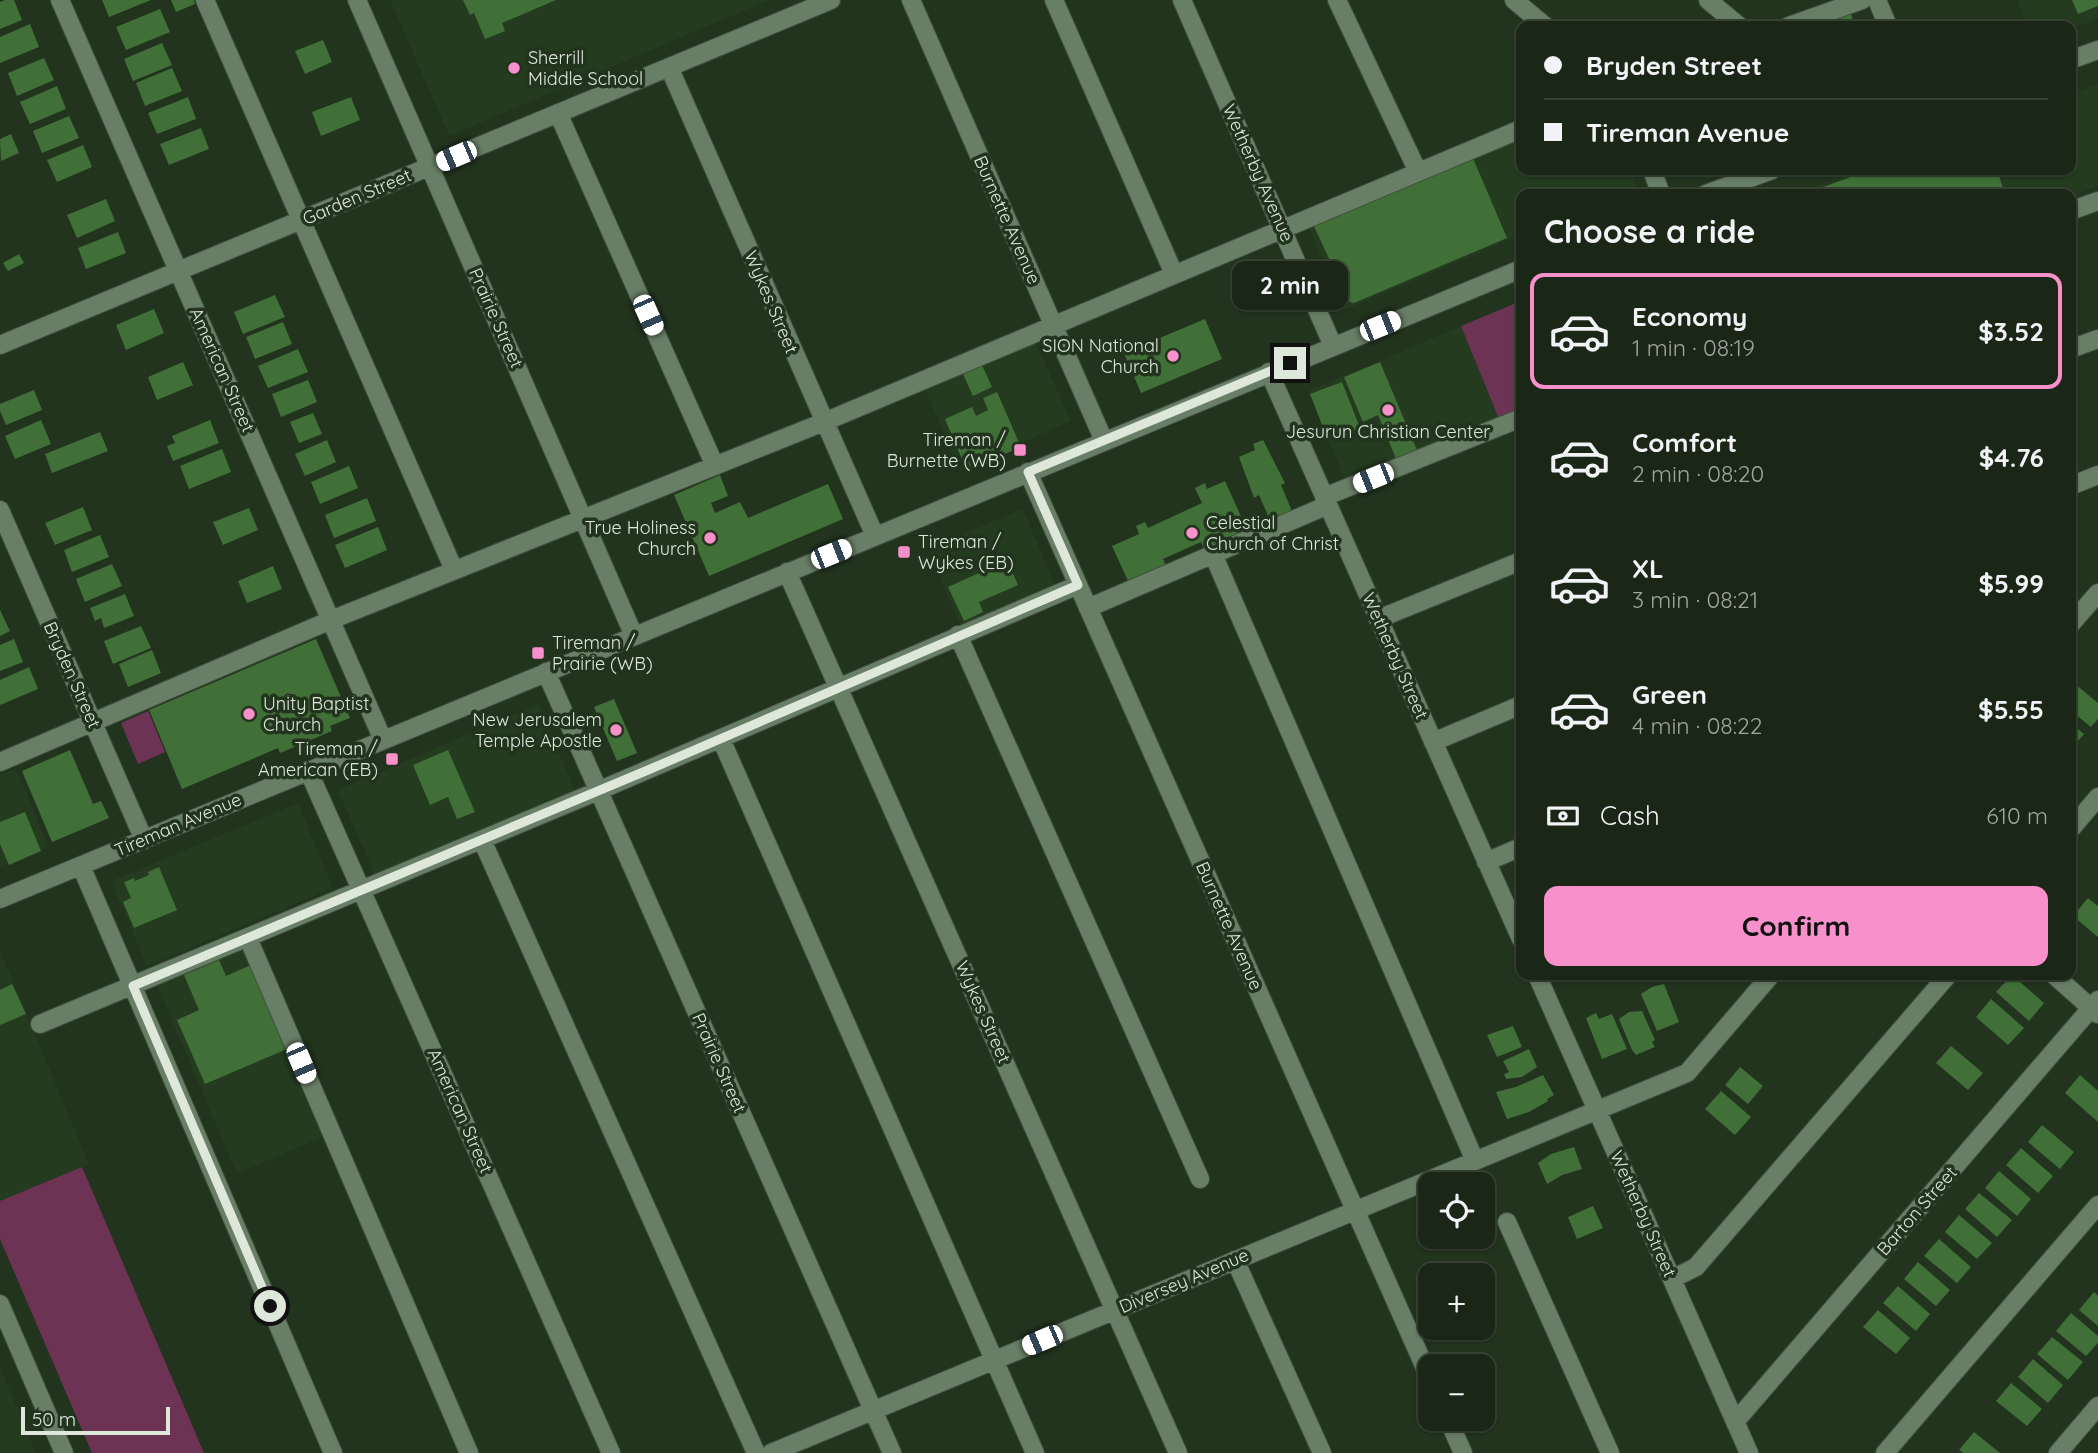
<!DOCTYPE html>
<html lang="en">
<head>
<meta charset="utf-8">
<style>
	body { margin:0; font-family:Quicksand,sans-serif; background:#232e1f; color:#f1f3f6; height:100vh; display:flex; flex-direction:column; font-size:26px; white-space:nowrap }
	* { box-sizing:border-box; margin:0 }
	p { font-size:23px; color:#9fa5a1 }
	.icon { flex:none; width:38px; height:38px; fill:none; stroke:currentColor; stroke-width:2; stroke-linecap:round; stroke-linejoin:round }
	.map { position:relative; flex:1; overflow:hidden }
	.drawer { position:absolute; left:1516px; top:189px; width:560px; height:791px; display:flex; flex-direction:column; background:#1a2616; border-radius:14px; box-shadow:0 2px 5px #0004,0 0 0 2px #384335 }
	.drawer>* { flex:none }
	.banner { position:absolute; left:1516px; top:21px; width:560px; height:154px; border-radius:14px; box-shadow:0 2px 5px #0004,0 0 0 2px #384335; display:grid; align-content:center; height:154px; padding:0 28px; background:#1a2616 }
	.buttons { position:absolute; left:1418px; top:1172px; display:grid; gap:14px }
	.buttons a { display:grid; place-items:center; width:77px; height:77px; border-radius:14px; background:#1a2616; box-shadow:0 2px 5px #0004,0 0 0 2px #384335; font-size:35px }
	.scale { position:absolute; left:21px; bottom:18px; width:149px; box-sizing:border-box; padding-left:7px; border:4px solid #dde8db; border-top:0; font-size:19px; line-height:24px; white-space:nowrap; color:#dde8db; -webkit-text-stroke:5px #22331e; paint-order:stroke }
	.end { position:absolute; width:32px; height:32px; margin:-16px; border:9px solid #dde8db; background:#111; box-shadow:0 0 0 4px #111 }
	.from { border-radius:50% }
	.bubble { position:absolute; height:49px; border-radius:14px; background:#1a2616; box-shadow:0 2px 5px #0004,0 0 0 2px #384335; font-size:23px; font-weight:700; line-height:49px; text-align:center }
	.car { position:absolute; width:21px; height:42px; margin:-21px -10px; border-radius:9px; box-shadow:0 0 5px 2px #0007; background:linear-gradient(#fff 24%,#345 0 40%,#fff 0 76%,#345 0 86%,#fff 0) }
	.banner b { display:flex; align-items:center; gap:24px; height:66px; font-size:26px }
	.banner b+b { border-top:2px solid #384335 }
	.banner i { width:18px; height:18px; background:#f1f3f6 }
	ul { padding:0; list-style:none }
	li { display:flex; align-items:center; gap:21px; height:116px; margin:0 14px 10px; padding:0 14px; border:4px solid transparent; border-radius:14px }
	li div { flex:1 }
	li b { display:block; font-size:26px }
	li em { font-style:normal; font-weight:700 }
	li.selected { border-color:#f890cb }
	li>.icon { width:63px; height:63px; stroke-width:1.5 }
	h2 { padding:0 28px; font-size:32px; line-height:84px }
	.pay { display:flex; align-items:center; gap:18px; height:77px; padding:0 28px; font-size:26px }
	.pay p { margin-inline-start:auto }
	.cta { display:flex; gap:14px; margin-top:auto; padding:14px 28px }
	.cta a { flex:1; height:80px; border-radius:14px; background:#f890cb; color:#111; font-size:28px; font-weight:700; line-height:80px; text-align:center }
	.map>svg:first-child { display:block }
	.built { fill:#243b20 }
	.green { fill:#6d3355 }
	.building { fill:#407038 }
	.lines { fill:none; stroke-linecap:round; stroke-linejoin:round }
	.minor-casing { stroke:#41503e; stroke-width:20 }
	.minor { stroke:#697e66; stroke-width:18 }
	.route { stroke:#dde8db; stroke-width:9 }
	.poi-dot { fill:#f890cb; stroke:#22331e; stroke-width:2.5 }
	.labels { text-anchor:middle; stroke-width:7; stroke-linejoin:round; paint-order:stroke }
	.poi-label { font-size:18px; fill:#dde8db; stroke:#22331e; text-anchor:start }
	.street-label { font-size:18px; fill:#dde8db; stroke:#22331e }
</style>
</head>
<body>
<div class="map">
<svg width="2098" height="1453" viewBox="0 0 2098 1453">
	<rect width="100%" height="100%" fill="#22331e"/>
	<path class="built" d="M390 0H769L449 136Z
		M2017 0H2098V19L2070 29V26H2027Z
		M2098 84V186L2070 197V194H1794L1862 170H2070V94Z
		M1521 137V170H1631L1637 185 1616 194H1521V235L1344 310 1308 226Z
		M1461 326 1499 419 1346 482 1308 391Z
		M1035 341 1071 421 960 470 925 390Z
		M1023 509 1056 587 961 627 928 549Z
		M538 704 576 792 376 878 338 790Z
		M16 768 49 847 0 867V775Z
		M298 803 333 888 147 966 111 881Z
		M242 947 322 1137 237 1174 156 983Z
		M0 950 89 1164 0 1201Z
		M0 1367 36 1453H0Z"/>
	<path class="green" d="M1521 301V410L1499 419 1461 326Z
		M148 711 165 752 138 764 121 723Z
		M82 1167 204 1453H92L0 1239V1201Z"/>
	<path class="building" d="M5 0H14L22 20 0 29V2Z
		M102 0H151L109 17Z
		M171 0H194L195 4 176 12Z
		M463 0H556L502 23 505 31 485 39 474 13 470 15Z
		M2072 0H2098V6L2078 14Z
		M160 9 170 32 126 50 116 27Z
		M1850 11 1855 26H1809Z
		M30 24 39 47 0 63V37Z
		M323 40 332 62 305 74 295 51Z
		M162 43 172 65 133 81 124 59Z
		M44 58 54 80 17 96 8 73Z
		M172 68 182 91 145 106 136 83Z
		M57 86 66 109 30 124 20 102Z
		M188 97 196 119 157 134 148 113Z
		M351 97 360 120 321 136 312 112Z
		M69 116 79 138 42 153 33 131Z
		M201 128 209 149 169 165 160 144Z
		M11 134 19 153 1 161 0 139Z
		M83 145 92 167 57 182 47 160Z
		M1472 156 1507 238 1354 303 1349 302 1313 224Z
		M1870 170H1997L2005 194H1804Z
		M106 199 115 221 77 238 67 215Z
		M118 232 126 253 86 269 78 248Z
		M19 254 24 263 8 271 3 263Z
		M275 295 285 317 243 334 234 312Z
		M154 309 164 333 126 350 116 325Z
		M1205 319 1222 359 1141 393 1124 353Z
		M283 322 292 344 255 359 246 337Z
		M298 349 308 372 268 388 258 366Z
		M183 362 193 385 157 400 148 377Z
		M1380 362 1419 455 1398 464 1378 415 1363 422 1344 377Z
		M982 365 992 387 973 396 963 374Z
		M308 380 317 402 281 417 272 394Z
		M1342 382 1360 428 1328 440 1310 394Z
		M34 390 42 410 6 425 0 411V404Z
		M997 392 1021 447 967 471 945 419 972 407 976 416 988 410 983 398Z
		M313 413 322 434 299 443 290 422Z
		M41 420 51 444 15 459 5 436Z
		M210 420 219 443 173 461 167 446 175 443 172 436Z
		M100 432 108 451 52 473 45 454Z
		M327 440 336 462 305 476 295 454Z
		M1263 440 1285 483 1281 485 1292 511 1286 513 1287 517 1270 520 1259 495 1254 498 1239 457 1255 450 1253 444Z
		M222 449 231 472 189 489 180 466Z
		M349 466 358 488 320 504 311 482Z
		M720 475 728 496 711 503 715 513 740 502 748 518 828 484 843 519 709 576 674 495Z
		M1225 481 1248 532 1205 551 1201 542 1163 559 1168 570 1129 583 1112 546 1139 534 1136 526 1145 522 1148 528 1202 503 1195 488 1205 483 1207 489Z
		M367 498 376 521 334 538 325 515Z
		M83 507 92 530 55 545 45 523Z
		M249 508 258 530 223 545 213 522Z
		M378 527 387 550 345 568 335 545Z
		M100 535 109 557 72 572 64 550Z
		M1005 555 1018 585 979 602 983 612 964 621 948 587 988 569 986 563Z
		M112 564 122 586 85 602 76 579Z
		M273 566 282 589 247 603 238 581Z
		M125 594 134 616 104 628 101 618 95 621 90 608Z
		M0 610 10 631 0 636Z
		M141 626 151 648 113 664 104 641Z
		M14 639 23 662 0 671V645Z
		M316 639 350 718 330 726 332 731 280 753 278 748 182 789 149 710Z
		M152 650 161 673 128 687 119 664Z
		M29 667 38 689 0 705V680Z
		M2075 684 2098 703V719L2091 727 2070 710V690Z
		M614 699 637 753 617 761 594 707Z
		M2070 723 2084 734 2070 750Z
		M70 750 93 804 101 801 109 818 52 842 22 771Z
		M448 750 475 812 457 819 448 797 430 805 413 765Z
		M25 812 41 851 9 865 0 844V822Z
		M159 867 177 910 134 928 123 902 131 898 124 882 134 878 135 881 149 875 148 872Z
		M2088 898 2098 906V937L2073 916Z
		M219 960 226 976 251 965 287 1049 205 1084 177 1020 199 1010 184 975Z
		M2012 975 2044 1003 2029 1021 1996 992Z
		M12 984 26 1014 0 1025V990Z
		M1664 984 1679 1022 1657 1031 1641 994 1652 987Z
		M1991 999 2024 1028 2008 1045 1976 1017Z
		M1642 1011 1655 1040 1652 1042 1655 1047 1636 1055 1632 1050 1619 1019 1629 1012Z
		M1596 1013 1599 1019 1612 1014 1627 1049 1602 1059 1586 1018Z
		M1513 1026 1522 1047 1497 1057 1487 1035Z
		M1951 1046 1983 1073 1968 1090 1936 1063Z
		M1529 1049 1537 1067 1522 1077 1506 1079 1504 1074 1509 1072 1503 1061Z
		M1740 1067 1763 1086 1748 1104 1725 1085Z
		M1543 1075 1554 1095 1547 1099 1548 1101 1529 1112 1507 1119 1496 1092 1516 1087Z
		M2080 1075 2098 1091V1122L2065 1093Z
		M1721 1091 1751 1117 1735 1135 1705 1109Z
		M2042 1125 2074 1152 2060 1169 2028 1142Z
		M1574 1147 1582 1169 1562 1175 1547 1184 1538 1163 1551 1154Z
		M2021 1148 2053 1176 2038 1193 2006 1165Z
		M1999 1171 2031 1199 2017 1216 1985 1188Z
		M1979 1193 2012 1220 1997 1237 1965 1209Z
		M1593 1206 1603 1228 1577 1239 1568 1217Z
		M1959 1215 1992 1243 1977 1259 1945 1232Z
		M1939 1239 1971 1267 1957 1283 1924 1256Z
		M1918 1262 1950 1290 1936 1306 1904 1279Z
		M1898 1286 1930 1314 1916 1331 1883 1303Z
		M2094 1292 2098 1296V1326L2079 1310Z
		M1878 1310 1910 1338 1896 1354 1863 1327Z
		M2071 1313 2098 1336V1343L2086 1356 2056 1331Z
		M2052 1337 2083 1362 2068 1380 2037 1354Z
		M2033 1359 2063 1385 2048 1403 2018 1377Z
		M2011 1383 2042 1409 2027 1426 1996 1401Z
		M1974 1432 2000 1453H1963L1959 1450Z"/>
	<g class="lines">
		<defs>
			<path id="minor" d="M60 0 383 740
				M205 0 454 570
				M357 0 634 636
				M911 0 1104 441
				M1054 0 1174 274
				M1182 0 1333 346
				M1337 0 1418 172
				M1514 0 1545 26
				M1708 0 1739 26
				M1877 0 1888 26
				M1789 26 1862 0
				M2070 60 2098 50
				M669 67 875 536
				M558 113 715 466
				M1652 170 1661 194
				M1706 194 1772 170
				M2070 211 2098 201
				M0 345 831 0
				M2070 349 2098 339
				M1269 372 1521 939
				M1028 472 1430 1379
				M2070 486 2098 475
				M1324 497 1521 418
				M0 510 144 840
				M1213 554 1475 1161
				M787 572 1178 1453
				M1088 608 1328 505
				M1378 619 1521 561
				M2070 625 2098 593
				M958 635 1200 1179
				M546 672 892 1453
				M721 739 1035 1453
				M1433 742 1521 705
				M0 762 331 620 824 422 1521 129
				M308 770 611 1453
				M2070 830 2098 797
				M482 840 756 1453
				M1486 862 1521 847
				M81 866 333 1453
				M0 899 1521 269
				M248 938 469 1453
				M1537 975 1749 1453
				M2054 975 2098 1014
				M40 1024 598 791 1078 585
				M1507 1222 1610 1453
				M1235 1260 1322 1453
				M1672 1279 1696 1267 1948 975
				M0 1304 64 1453
				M1448 1419 1463 1453
				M1735 1422 2098 1000
				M771 1453 1687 1073 1771 975
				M1885 1453 2098 1205
				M2058 1453 2098 1406"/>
		</defs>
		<use href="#minor" class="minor-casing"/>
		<use href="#minor" class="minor"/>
	</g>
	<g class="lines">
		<path class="route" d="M270 1306 133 986 648 770 1078 585 1028 472 1290 363"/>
	</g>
	<g class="poi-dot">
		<circle cx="514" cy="68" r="7"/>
		<circle cx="1173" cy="356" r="7"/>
		<circle cx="1388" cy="410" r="7"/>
		<rect x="1013" y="443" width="14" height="14" rx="3.5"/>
		<circle cx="1192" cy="533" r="7"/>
		<circle cx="710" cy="538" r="7"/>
		<rect x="897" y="545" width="14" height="14" rx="3.5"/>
		<rect x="531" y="646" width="14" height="14" rx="3.5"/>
		<circle cx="249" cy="714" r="7"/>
		<circle cx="616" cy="730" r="7"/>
		<rect x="385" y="752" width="14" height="14" rx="3.5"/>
	</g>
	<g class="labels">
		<g class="poi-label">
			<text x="528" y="64">Sherrill<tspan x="528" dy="21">Middle School</tspan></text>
			<text x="1159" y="352" text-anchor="end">SION National<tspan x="1159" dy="21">Church</tspan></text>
			<text x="1388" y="438" text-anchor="middle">Jesurun Christian Center</text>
			<text x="1006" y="446" text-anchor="end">Tireman /<tspan x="1006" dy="21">Burnette (WB)</tspan></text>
			<text x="1206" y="529">Celestial<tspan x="1206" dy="21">Church of Christ</tspan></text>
			<text x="696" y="534" text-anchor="end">True Holiness<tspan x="696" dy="21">Church</tspan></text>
			<text x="918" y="548">Tireman /<tspan x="918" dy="21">Wykes (EB)</tspan></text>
			<text x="552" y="649">Tireman /<tspan x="552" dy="21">Prairie (WB)</tspan></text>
			<text x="263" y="710">Unity Baptist<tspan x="263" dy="21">Church</tspan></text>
			<text x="602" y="726" text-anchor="end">New Jerusalem<tspan x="602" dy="21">Temple Apostle</tspan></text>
			<text x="378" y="755" text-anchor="end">Tireman /<tspan x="378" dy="21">American (EB)</tspan></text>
		</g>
		<g class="street-label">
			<text transform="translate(1258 173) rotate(66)" y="6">Wetherby Avenue</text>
			<text transform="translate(357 197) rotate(-23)" y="6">Garden Street</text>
			<text transform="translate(1007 220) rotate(66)" y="6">Burnette Avenue</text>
			<text transform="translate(771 302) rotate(67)" y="6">Wykes Street</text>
			<text transform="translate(496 318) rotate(66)" y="6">Prairie Street</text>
			<text transform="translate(222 370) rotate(66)" y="6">American Street</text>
			<text transform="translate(1395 656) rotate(66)" y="6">Wetherby Street</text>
			<text transform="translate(72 675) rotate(66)" y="6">Bryden Street</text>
			<text transform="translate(178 825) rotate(-23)" y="6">Tireman Avenue</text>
			<text transform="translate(1229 926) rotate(66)" y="6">Burnette Avenue</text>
			<text transform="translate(983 1012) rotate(66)" y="6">Wykes Street</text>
			<text transform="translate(719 1063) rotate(66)" y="6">Prairie Street</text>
			<text transform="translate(460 1111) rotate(66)" y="6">American Street</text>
			<text transform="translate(1917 1211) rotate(-49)" y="6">Barton Street</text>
			<text transform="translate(1643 1214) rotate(66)" y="6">Wetherby Street</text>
			<text transform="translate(1184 1281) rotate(-23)" y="6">Diversey Avenue</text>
		</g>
	</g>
</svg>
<div class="buttons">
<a><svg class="icon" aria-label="locate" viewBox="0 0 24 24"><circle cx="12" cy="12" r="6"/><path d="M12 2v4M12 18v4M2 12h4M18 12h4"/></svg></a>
<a>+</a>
<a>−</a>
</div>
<div class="scale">50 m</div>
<i class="end from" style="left:270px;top:1306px"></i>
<i class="end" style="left:1290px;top:363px"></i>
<div class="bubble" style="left:1232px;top:261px;width:116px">2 min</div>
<i class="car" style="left:456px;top:156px;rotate:247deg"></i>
<i class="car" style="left:648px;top:315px;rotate:156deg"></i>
<i class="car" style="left:1380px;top:326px;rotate:68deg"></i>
<i class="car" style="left:1373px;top:478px;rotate:248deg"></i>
<i class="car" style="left:831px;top:554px;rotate:68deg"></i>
<i class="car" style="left:301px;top:1063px;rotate:157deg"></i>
<i class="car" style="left:1042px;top:1340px;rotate:247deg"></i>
<div class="banner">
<b><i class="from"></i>Bryden Street</b>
<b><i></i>Tireman Avenue</b>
</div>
<section class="drawer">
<h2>Choose a ride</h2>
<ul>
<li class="selected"><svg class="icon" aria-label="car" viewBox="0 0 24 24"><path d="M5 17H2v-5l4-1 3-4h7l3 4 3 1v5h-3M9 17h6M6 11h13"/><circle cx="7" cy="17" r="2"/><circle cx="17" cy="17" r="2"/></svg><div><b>Economy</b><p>1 min · 08:19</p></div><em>$3.52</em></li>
<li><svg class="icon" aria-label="car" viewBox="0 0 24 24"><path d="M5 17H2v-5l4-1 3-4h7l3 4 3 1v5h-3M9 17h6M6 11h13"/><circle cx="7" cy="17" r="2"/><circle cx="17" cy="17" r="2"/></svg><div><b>Comfort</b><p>2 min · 08:20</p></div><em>$4.76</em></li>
<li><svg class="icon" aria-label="car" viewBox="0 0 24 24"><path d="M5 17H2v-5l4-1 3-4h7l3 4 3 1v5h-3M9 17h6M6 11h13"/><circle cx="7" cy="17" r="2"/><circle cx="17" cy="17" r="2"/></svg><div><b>XL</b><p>3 min · 08:21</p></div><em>$5.99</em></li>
<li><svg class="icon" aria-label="car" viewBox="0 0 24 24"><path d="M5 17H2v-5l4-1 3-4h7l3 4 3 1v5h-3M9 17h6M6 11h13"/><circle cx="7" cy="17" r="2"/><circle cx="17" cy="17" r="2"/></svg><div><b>Green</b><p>4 min · 08:22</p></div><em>$5.55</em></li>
</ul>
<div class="pay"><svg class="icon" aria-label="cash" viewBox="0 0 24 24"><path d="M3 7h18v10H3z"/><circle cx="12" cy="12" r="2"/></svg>Cash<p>610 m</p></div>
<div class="cta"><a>Confirm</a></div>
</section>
</div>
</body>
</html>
